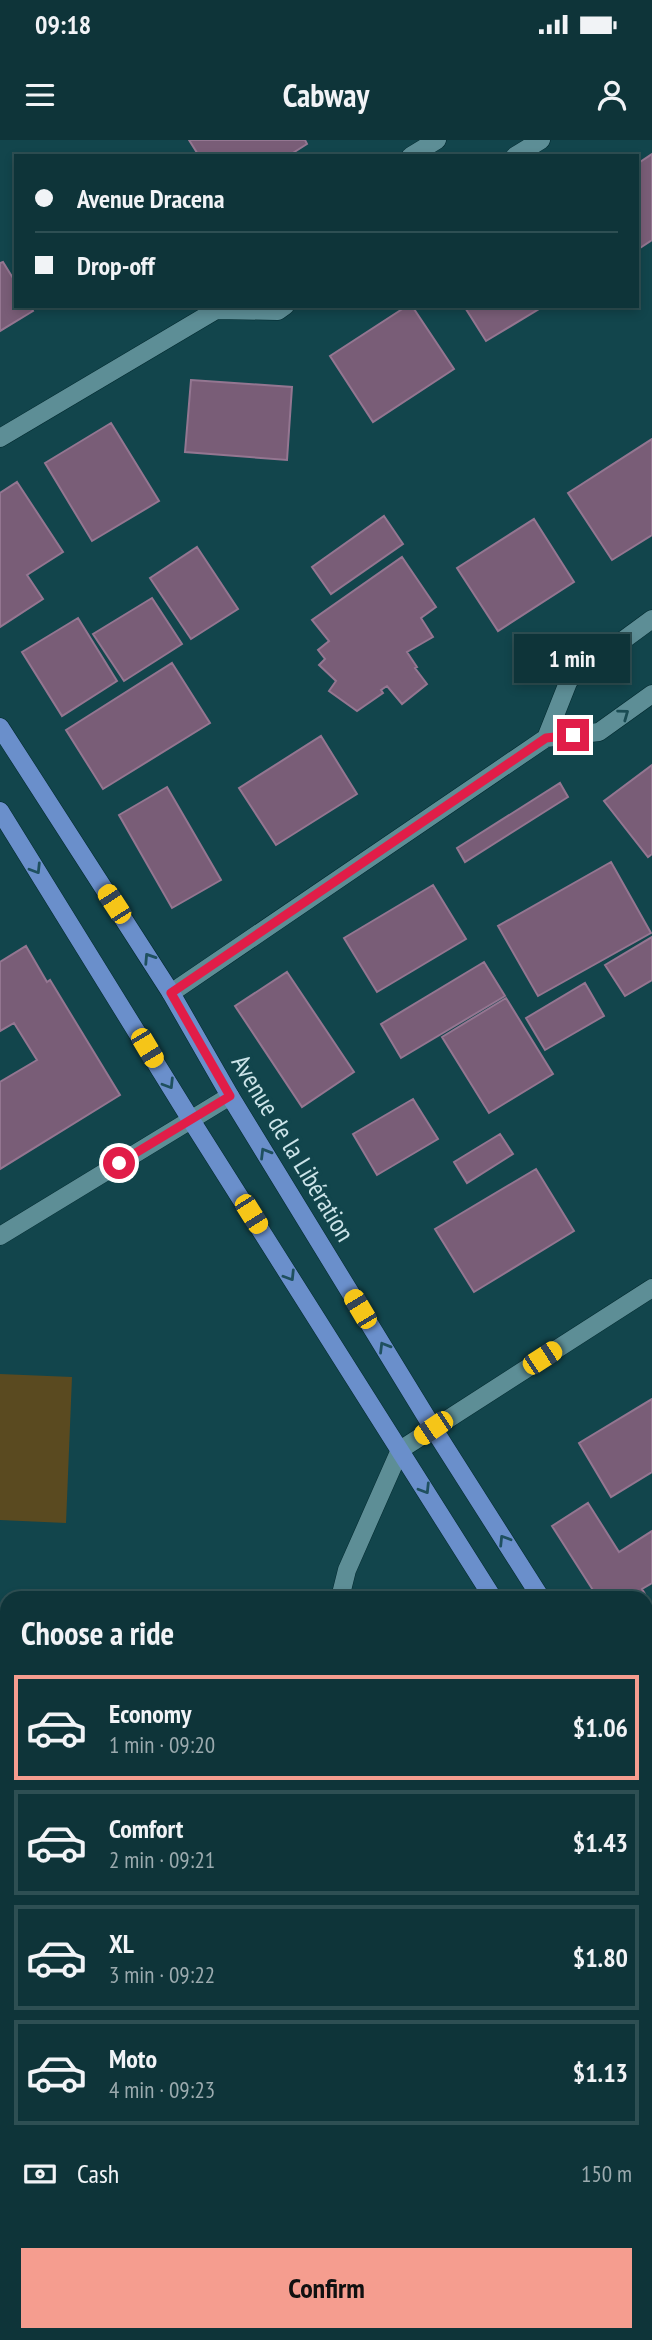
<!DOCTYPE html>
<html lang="en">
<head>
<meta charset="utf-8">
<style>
	body { margin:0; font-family:"PT Sans Narrow",sans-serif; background:#173c41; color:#f1f3f6; height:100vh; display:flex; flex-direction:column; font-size:26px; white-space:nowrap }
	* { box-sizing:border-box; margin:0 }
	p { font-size:23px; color:#9baaae }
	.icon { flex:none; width:38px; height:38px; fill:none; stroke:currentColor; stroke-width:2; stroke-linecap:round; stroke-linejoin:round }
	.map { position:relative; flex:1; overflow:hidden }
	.sheet { position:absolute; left:0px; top:1451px; width:653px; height:751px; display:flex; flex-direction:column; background:#0e3439; border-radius:21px 21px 0 0; box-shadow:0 4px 10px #0003,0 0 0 2px #2e4f53 }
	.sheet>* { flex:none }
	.guide { position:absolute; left:14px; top:14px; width:625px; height:154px; border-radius:0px; box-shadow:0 4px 10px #0003,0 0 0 2px #2e4f53; display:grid; align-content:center; height:154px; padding:0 21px; background:#0e3439 }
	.end { position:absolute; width:32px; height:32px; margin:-16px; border:9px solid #e11d48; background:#fff; box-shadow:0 0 0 4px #fff }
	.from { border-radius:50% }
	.bubble { position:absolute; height:49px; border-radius:0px; background:#0e3439; box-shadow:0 4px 10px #0003,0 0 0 2px #2e4f53; font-size:23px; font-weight:700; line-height:49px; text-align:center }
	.car { position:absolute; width:21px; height:42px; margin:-21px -10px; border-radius:9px; box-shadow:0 0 5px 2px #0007; background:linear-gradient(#f5c518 24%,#345 0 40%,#f5c518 0 76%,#345 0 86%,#f5c518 0) }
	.guide b { display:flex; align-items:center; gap:24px; height:66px; font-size:26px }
	.guide b+b { border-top:2px solid #2e4f53 }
	.guide i { width:18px; height:18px; background:#f1f3f6 }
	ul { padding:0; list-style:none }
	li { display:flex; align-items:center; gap:21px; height:105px; margin:0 14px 10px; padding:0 7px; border:4px solid #2e4f53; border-radius:0px }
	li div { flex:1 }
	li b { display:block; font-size:26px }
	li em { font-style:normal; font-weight:700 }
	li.selected { border-color:#f59d8f }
	li>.icon { width:63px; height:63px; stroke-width:1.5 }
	h2 { padding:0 21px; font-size:32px; line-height:84px }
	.pay { display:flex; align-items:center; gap:18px; height:77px; padding:0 21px; font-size:26px }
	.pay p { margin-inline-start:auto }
	.button { display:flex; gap:14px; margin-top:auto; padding:14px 21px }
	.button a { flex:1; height:80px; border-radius:0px; background:#f59d8f; color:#111; font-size:28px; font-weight:700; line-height:80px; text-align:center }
	.status { display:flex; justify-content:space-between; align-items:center; height:49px; padding:0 35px; background:#0e3439; direction:ltr }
	.status svg { height:19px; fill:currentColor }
	header { display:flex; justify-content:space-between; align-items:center; height:91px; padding:0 21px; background:#0e3439; font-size:32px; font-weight:700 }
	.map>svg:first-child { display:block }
	.green { fill:#5a4a20 }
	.building { fill:#795d77; stroke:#947691; stroke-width:2 }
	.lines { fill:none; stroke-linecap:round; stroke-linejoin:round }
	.minor-casing { stroke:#02292f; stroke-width:19 }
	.major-casing { stroke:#02292f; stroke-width:19 }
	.minor { stroke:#5d8e96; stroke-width:18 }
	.major { stroke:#6a8fcb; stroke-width:18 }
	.oneway { stroke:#1a4c53 }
	.oneway2 { stroke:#1f505f }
	.route { stroke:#e11d48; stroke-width:9 }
	.labels { text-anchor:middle; stroke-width:7; stroke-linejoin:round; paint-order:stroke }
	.street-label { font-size:26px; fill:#cce4e9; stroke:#12454c }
</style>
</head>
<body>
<div class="status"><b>09:18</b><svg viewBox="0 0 49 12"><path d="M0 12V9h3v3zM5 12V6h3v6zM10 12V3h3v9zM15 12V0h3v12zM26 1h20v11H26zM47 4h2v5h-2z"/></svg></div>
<header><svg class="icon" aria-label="menu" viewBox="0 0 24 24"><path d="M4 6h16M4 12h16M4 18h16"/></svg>Cabway<svg class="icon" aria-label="person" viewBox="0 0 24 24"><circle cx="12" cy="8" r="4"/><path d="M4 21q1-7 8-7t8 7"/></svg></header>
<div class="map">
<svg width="652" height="2200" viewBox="0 0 652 2200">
	<rect width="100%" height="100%" fill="#12454c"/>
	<path class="green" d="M0 1234 72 1237 66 1383 0 1380Z
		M646 2123 652 2125V2200H255L256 2194H646Z"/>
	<path class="building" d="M189 0H305L307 4 288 16H199Z
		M652 14V100L637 110V24Z
		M3 122 16 143V166H30L33 171 0 191V123Z
		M407 166H412L454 229 373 282 330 216Z
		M464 166H544L486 201Z
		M191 240 292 247 287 320 185 312Z
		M111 283 159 361 92 401 45 323Z
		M652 299V395L612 420 568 353Z
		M17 342 63 412 27 435 43 459 0 487V353Z
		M384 376 403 404 331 454 312 427Z
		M534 379 574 442 498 491 457 428Z
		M197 407 238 469 191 499 150 438Z
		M402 417 436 467 421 478 433 497 407 512 417 527 415 528 427 544 402 564 387 546 381 550 383 553 357 571 329 551 336 541 319 525 325 519 318 510 329 501 312 480Z
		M152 458 182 504 124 541 93 494Z
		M78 478 117 541 62 576 22 512Z
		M172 523 210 583 103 649 66 590Z
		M321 596 357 654 276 705 239 648Z
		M652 625V714L648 717 604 661Z
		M560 643 568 657 465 722 457 708Z
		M167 647 221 740 172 768 119 675Z
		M611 722 651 793 538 856 498 786Z
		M433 745 466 799 377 852 344 798Z
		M652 797V840L625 856 605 825Z
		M26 806 47 842 50 840 120 955 0 1029V942L37 920 14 883 0 891V822Z
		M484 822 505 856 401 918 381 884Z
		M287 832 354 932 302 967 235 866Z
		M585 843 604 876 545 910 526 878Z
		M506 858 553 934 489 973 442 897Z
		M413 959 438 999 377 1035 353 994Z
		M500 994 513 1014 467 1043 454 1022Z
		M536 1029 574 1091 474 1152 435 1089Z
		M652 1259V1332L611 1357 579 1303Z
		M588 1363 619 1412 652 1391V1443L642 1449 645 1454 639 1458H598L552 1386Z
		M0 1733 7 1735V1806L0 1805Z
		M0 2055 6 2057 7 2055V2160L0 2158Z"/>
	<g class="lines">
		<defs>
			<path id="minor" d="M411 16 437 0
				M515 16 541 0
				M216 170 278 171 285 166
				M0 298 216 170 219 166
				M546 598 569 540 652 479
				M171 853 546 598 599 592 652 554
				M0 1096 230 956
				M340 1458 347 1430 400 1310 652 1148
				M0 1859 7 1861
				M202 2200 204 2194"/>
			<path id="major" d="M0 587 171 853 230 956 433 1288 541 1458
				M0 671 191 980 493 1458
				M646 1622 652 1632
				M646 1699 652 1709"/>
		</defs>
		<use href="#minor" class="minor-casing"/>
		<use href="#major" class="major-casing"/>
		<use href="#minor" class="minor"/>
		<use href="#major" class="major"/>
	</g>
	<defs><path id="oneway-chevron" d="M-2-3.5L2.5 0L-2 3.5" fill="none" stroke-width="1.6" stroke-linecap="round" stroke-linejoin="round" transform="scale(1.75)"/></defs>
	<use class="oneway" href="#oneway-chevron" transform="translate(624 574) rotate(-36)"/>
	<g class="oneway2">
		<use href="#oneway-chevron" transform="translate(36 729) rotate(58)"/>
		<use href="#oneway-chevron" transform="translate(149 818) rotate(-123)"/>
		<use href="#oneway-chevron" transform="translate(169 944) rotate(58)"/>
		<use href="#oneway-chevron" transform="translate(265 1013) rotate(-121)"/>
		<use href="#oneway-chevron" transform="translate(290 1136) rotate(58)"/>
		<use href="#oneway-chevron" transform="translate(384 1207) rotate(-121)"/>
		<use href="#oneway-chevron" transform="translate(425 1349) rotate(58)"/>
		<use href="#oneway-chevron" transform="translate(504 1400) rotate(-122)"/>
	</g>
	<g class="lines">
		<path class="route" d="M119 1023 230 956 171 853 546 598 573 595"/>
	</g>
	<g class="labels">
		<g class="street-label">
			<text transform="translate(293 1008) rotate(59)" y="9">Avenue de la Libération</text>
		</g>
	</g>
</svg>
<i class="end from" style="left:119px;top:1023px"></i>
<i class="end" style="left:573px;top:595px"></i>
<div class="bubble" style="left:514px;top:494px;width:116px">1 min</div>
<i class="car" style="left:114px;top:764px;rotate:327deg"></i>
<i class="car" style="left:147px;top:908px;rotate:149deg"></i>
<i class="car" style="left:251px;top:1074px;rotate:148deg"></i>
<i class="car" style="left:360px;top:1169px;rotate:329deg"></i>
<i class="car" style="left:542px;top:1218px;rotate:57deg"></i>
<i class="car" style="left:433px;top:1288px;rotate:236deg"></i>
<div class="guide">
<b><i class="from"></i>Avenue Dracena</b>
<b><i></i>Drop-off</b>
</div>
<section class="sheet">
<h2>Choose a ride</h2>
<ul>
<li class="selected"><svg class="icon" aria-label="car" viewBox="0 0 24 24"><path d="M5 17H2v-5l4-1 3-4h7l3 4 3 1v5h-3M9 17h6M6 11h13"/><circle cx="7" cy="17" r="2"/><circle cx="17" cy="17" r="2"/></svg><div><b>Economy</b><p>1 min · 09:20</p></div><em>$1.06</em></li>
<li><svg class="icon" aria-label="car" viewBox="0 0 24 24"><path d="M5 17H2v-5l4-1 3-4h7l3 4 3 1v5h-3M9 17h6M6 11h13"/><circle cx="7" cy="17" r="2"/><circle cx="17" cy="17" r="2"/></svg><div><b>Comfort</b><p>2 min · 09:21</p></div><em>$1.43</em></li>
<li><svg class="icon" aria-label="car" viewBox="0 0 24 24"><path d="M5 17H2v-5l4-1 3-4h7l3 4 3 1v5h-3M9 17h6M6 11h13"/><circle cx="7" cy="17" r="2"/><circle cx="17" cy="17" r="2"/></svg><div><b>XL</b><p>3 min · 09:22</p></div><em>$1.80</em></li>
<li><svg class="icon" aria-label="car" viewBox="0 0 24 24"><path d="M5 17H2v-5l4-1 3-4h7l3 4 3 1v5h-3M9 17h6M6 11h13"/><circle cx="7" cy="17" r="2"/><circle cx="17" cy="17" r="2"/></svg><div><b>Moto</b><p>4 min · 09:23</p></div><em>$1.13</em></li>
</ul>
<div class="pay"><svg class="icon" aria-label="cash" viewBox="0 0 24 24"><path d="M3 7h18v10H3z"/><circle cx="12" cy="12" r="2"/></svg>Cash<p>150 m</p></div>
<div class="button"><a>Confirm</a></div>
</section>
</div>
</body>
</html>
